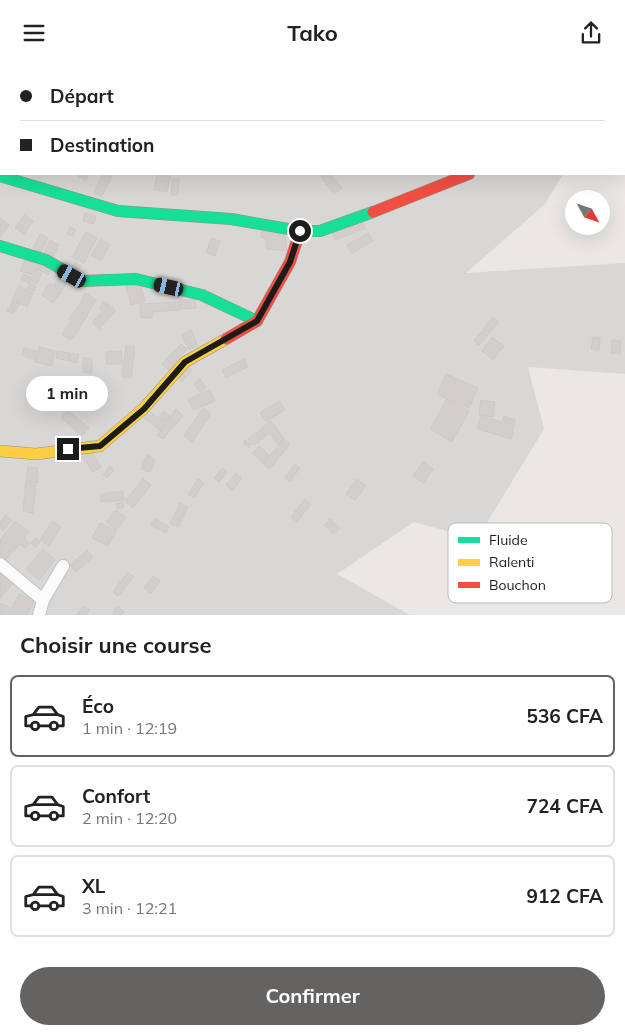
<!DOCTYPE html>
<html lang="fr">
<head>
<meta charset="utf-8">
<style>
	body { margin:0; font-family:Mulish,sans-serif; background:#f2f2f2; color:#222; height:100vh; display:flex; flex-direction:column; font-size:19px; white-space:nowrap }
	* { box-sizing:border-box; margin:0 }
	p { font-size:16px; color:#767676 }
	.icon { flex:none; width:28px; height:28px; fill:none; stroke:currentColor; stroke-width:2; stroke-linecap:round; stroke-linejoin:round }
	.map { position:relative; height:550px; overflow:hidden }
	.drawer { display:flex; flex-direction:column; background:#fff; flex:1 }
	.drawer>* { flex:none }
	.banner { position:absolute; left:0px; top:0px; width:625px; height:110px; box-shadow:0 5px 20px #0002; display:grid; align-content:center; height:110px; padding:0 20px; background:#fff }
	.needle { width:32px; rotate:130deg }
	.controls { position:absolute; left:565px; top:125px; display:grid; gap:10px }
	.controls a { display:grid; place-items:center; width:45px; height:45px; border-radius:50%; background:#fff; box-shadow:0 5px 20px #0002; font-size:25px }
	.end { position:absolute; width:22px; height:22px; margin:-11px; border:6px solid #1c1c1c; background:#fff; box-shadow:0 0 0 2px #fff }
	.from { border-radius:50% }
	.bubble { position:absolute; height:35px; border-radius:18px; background:#fff; box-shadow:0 5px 20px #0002; font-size:16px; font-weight:700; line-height:35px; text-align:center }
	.car { position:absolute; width:15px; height:30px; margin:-15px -8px; border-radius:6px; box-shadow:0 0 4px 1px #0007; background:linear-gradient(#222 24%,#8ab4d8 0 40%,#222 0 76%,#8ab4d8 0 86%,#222 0) }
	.banner b { display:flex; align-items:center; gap:18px; height:48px; font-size:19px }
	.banner b+b { border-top:1px solid #e0e0e0 }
	.banner i { width:12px; height:12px; background:#222 }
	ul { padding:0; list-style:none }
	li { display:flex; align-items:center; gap:15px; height:82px; margin:0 10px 8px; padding:0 10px; border:2px solid #e0e0e0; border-radius:8px }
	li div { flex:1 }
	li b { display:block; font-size:19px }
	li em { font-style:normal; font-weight:700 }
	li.active { border-color:#646362 }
	li>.icon { width:45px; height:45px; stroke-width:1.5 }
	h2 { padding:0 20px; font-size:22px; line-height:60px }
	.cta { display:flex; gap:10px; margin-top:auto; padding:10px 20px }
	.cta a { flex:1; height:58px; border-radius:30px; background:#646362; color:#fff; font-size:20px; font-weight:700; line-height:58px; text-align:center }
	header { display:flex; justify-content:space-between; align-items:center; height:65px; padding:0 20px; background:#fff; font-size:22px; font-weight:700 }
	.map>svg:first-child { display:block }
	.residential { fill:#d9d7d6 }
	.building { fill:#d1cecb; stroke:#cdc9c6 }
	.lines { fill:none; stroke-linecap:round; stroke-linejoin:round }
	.street-casing { stroke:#c3c2c0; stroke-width:14 }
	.fast-casing { stroke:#93927d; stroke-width:12 }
	.slow-casing { stroke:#93927d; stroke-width:12 }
	.jam-casing { stroke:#93927d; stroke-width:12 }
	.street { stroke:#fcfbfb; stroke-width:12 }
	.fast { stroke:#16e098; stroke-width:11 }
	.slow { stroke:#ffcf43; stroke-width:11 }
	.jam { stroke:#f24e42; stroke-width:11 }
	.route { stroke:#1c1c1c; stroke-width:6 }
	.key { fill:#fff; stroke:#bbb; stroke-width:1 }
	.key-label { font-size:14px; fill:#1c1c1c }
</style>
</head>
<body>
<header><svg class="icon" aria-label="menu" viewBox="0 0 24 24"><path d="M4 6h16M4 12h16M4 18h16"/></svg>Tako<svg class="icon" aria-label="share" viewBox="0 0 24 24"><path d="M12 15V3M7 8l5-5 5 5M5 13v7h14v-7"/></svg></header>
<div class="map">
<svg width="625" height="550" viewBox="0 0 625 550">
	<rect width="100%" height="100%" fill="#eae7e4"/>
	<path class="residential" d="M0 0 54 1H1V109H563L545 139 466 208 625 198V309L528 302 544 364 477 474 414 457 337 509 410 550H0Z
		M80 0H260V1H78Z
		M483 0H625V105L624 1H483Z"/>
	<path class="building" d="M79 109H89L86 115 78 111Z
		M103 109H113L102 131 94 128Z
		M157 109H171L167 127 154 125Z
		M319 109H331L342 123 334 129Z
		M172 114H179L178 130H171Z
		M85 148 96 151 94 159 83 156Z
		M24 150 33 156 24 169 15 163Z
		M0 153 9 160 0 172Z
		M362 155 365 164 335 175 332 167Z
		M70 162 76 165 73 171 67 169Z
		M261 166 285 168 287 186 266 184 267 175 261 172Z
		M86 167 97 173 84 198 72 192Z
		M369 168 373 176 352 188 347 180Z
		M40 169 48 173 41 187 33 183Z
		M211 173 220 176 215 191 206 188Z
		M101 174 110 180 101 196 91 190Z
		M50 175 59 180 52 194 43 189Z
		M25 193 38 197 33 210 20 206Z
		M41 196 53 203 48 210 37 203Z
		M75 197 81 201 77 207 71 202Z
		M37 204 42 207 37 219 31 216Z
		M63 208 70 213 62 225 54 220Z
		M23 209 31 212 29 218 21 215Z
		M30 218 36 221 34 226 27 223Z
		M50 218 62 227 53 238 42 230Z
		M140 218 145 236 131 240 126 221Z
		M19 220 26 224 19 238 12 235Z
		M27 225 33 228 27 242 21 239Z
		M85 228 96 235 88 248 78 242Z
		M195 234 196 243 180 244 179 236Z
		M13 236 20 239 13 249 7 246Z
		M105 236 116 246 99 264 92 257 103 246 99 243Z
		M179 237V245L152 247V253H141L140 239Z
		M77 243 88 250 80 262 69 254Z
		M493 252 499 257 489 269 483 264Z
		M71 257 80 264 70 275 62 269Z
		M191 265 198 281 189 285 182 270Z
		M482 266 488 270 479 280 474 276Z
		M492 272 504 281 493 295 482 286Z
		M593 272H600L599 285 591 284Z
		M612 275 621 276 620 289 611 288Z
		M181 279 187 284 169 305 162 299Z
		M126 281 135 282 131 313 122 312Z
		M39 282 55 286 52 301 35 297Z
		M24 283 31 285 29 293 22 290Z
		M33 285 36 286 35 294 31 293Z
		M57 286 70 288 68 296 56 293Z
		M121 286 122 299H107L106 287Z
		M71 288 79 290 77 298 69 296Z
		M83 293H92V308H83Z
		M244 294 248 302 226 312 222 305Z
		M186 299 192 305 181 317 175 311Z
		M446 309 478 323 469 343 437 329Z
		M200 314 206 323 200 327 194 318Z
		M210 325 215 336 193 345 188 334Z
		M447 334 469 346 452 377 430 364Z
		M481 335 495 337 493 352 479 350Z
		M279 336 285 345 266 357 260 348Z
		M203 343 211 349 192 377 184 371Z
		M176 344 183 351 173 363 166 357Z
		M68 345 89 363 82 371 61 353Z
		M149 346 165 358 160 365 144 353Z
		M164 346 170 351 165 357 159 352Z
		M481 351 502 357 504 351 515 355 511 374 477 364Z
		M271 356 284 373 278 380 270 368 254 380 248 374Z
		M166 359 172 363 163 374 157 370Z
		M284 374 290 379 270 404 263 399Z
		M245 375 251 379 249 383 243 378Z
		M259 381 269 390 263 398 252 388Z
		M90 385 101 402 93 407 82 391Z
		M147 390 155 394 150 407 141 404Z
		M423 397 433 404 423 418 413 411Z
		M295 399 300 403 290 416 285 412Z
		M110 401 114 405 107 413 103 410Z
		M28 402 38 403 37 418 26 417Z
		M222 403 227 407 219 417 214 413Z
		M236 408 242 413 232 426 226 420Z
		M143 414 151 420 133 443 125 436Z
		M198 414 204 418 194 433 188 429Z
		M357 414 366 421 355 435 346 429Z
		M26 418 36 420 33 448 23 446Z
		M123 426 124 435 101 437V429Z
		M305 434 311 439 297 457 291 452Z
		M123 437 124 442 118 444 116 439Z
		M180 438 188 442 178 462 170 458Z
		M116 445 126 453 116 465 106 457Z
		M6 450 12 455 3 466 0 463V457Z
		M155 454 169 462 166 468 151 460Z
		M330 454 340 463 334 469 324 460Z
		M15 456 29 467 24 473 30 478 25 483 20 479 11 489 0 480V475Z
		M52 456 61 462 49 481 40 475Z
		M100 458 116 466 108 481 92 473Z
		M35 473 40 477 36 482 31 478Z
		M0 482 10 490 2 499 0 497Z
		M43 484 55 495 39 515 26 504Z
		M87 485 93 492 76 507 70 500Z
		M128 507 134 512 118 531 113 527Z
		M0 508 13 518 0 534Z
		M153 511 160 516 151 528 144 523Z
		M19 529 34 536 27 550H8Z
		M0 538 10 543 6 550H0Z
		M83 541 90 545 86 550H77Z
		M117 542 124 546 121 550H112Z"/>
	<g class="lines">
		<defs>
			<path id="street" d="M624 82H625
				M0 499 43 535
				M39 550 43 535 63 501"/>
			<path id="fast" d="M0 111 118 146 231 154 300 166H320L373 147
				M0 181 46 195 82 216 136 214 202 230 257 256"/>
			<path id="slow" d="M0 386 36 389 100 381 143 344 185 297 226 274"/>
			<path id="jam" d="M373 147 469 109
				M226 274 257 256 290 197 300 166"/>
		</defs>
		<use href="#street" class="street-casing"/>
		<use href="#fast" class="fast-casing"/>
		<use href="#slow" class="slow-casing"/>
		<use href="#jam" class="jam-casing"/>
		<use href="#street" class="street"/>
		<use href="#fast" class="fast"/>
		<use href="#slow" class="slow"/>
		<use href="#jam" class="jam"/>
	</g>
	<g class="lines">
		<path class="route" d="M68 384 100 381 144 344 185 297 257 256 290 197 300 166"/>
	</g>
	<rect x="448" y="458" width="164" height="80" rx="8" class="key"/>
	<rect x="458" y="472" width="22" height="6" fill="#16e098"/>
	<rect x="458" y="494" width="22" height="7" fill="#ffcf43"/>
	<rect x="458" y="517" width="22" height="6" fill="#f24e42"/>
	<g class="key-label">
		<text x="489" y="480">Fluide</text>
		<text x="489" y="502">Ralenti</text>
		<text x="489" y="525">Bouchon</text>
	</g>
</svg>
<div class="controls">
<a><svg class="needle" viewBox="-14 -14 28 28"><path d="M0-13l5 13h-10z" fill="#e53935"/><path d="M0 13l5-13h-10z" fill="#767676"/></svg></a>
</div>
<i class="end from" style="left:300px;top:166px"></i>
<i class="end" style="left:68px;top:384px"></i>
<div class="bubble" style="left:26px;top:311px;width:82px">1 min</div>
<i class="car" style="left:72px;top:211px;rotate:299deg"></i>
<i class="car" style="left:169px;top:222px;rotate:283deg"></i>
<div class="banner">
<b><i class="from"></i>Départ</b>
<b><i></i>Destination</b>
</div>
</div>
<section class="drawer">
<h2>Choisir une course</h2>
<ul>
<li class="active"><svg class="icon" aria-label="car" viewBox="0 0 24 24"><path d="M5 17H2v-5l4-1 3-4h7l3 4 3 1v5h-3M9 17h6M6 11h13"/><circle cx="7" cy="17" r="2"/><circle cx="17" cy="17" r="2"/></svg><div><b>Éco</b><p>1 min · 12:19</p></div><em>536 CFA</em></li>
<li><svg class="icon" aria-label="car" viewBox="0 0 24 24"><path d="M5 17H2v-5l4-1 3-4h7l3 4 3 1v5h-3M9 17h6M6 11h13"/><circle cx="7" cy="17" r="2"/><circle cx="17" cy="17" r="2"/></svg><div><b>Confort</b><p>2 min · 12:20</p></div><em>724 CFA</em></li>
<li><svg class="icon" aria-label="car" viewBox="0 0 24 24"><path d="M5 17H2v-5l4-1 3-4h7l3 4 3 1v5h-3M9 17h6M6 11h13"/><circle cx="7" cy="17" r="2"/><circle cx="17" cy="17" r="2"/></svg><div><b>XL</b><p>3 min · 12:21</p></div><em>912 CFA</em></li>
</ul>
<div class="cta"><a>Confirmer</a></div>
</section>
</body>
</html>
